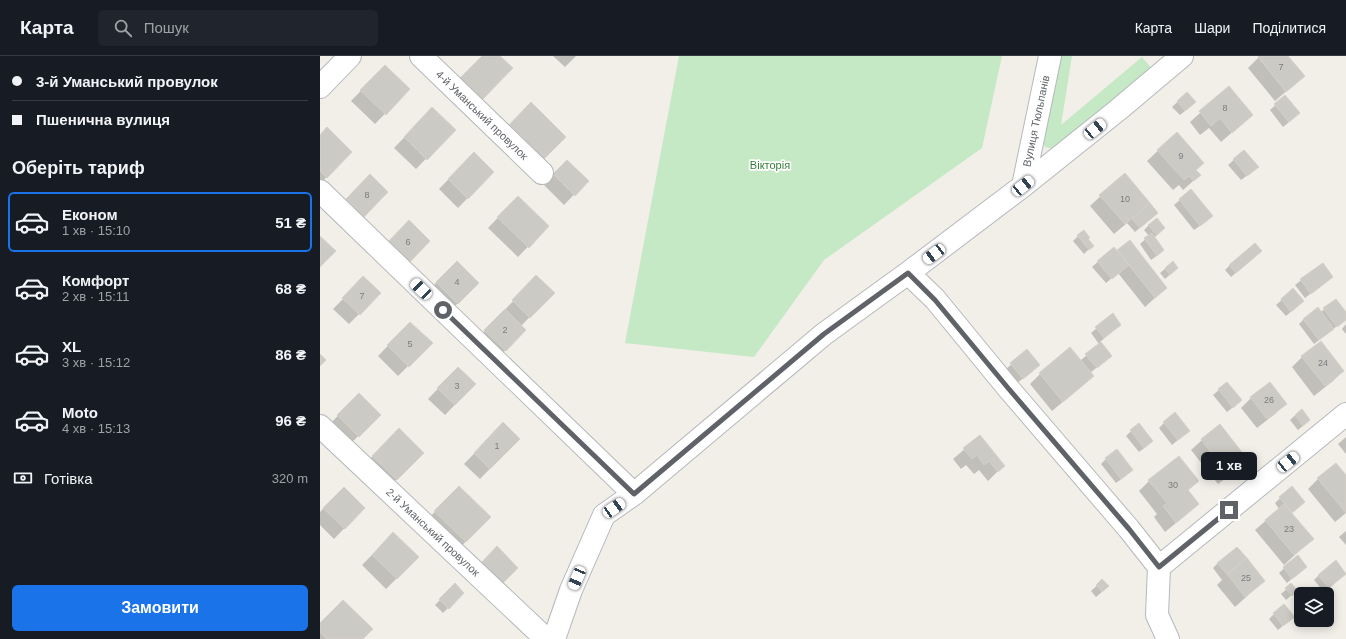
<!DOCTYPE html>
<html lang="uk">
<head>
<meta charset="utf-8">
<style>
	body { margin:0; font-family:Helvetica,sans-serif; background:#20242c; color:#f1f3f6; height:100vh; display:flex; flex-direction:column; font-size:15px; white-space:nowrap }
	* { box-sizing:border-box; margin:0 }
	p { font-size:13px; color:#9ea1a6 }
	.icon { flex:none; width:22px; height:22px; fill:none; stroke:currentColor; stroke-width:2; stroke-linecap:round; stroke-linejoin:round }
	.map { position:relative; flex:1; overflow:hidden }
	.panel { display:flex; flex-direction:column; background:#171b24; width:320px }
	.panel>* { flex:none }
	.hud { display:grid; align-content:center; height:88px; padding:0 12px; background:#171b24 }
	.tools { position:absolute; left:974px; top:531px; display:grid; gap:8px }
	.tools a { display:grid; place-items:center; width:40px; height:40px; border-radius:6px; background:#171b24; box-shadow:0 2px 10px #0003; font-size:20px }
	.end { position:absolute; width:18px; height:18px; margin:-9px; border:5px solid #5f6368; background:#fff; box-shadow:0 0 0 2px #fff }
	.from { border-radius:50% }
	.bubble { position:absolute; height:28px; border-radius:6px; background:#171b24; box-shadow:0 2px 10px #0003; font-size:13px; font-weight:700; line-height:28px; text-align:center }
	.car { position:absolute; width:12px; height:24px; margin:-12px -6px; border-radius:5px; box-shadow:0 0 3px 1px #0007; background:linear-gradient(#fff 24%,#345 0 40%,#fff 0 76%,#345 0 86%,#fff 0) }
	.hud b { display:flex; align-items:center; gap:14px; height:38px; font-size:15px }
	.hud b+b { border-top:1px solid #363941 }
	.hud i { width:10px; height:10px; background:#f1f3f6 }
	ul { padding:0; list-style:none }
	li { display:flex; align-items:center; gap:12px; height:60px; margin:0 8px 6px; padding:0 4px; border:2px solid transparent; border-radius:6px }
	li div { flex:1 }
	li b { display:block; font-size:15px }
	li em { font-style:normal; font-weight:700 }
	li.selected { border-color:#1a73e8 }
	li>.icon { width:36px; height:36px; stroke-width:1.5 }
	h2 { padding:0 12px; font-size:18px; line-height:48px }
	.pay { display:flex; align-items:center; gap:10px; height:44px; padding:0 12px; font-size:15px }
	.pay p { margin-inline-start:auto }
	.action { display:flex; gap:8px; margin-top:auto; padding:8px 12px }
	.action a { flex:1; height:46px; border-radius:6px; background:#1a73e8; color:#fff; font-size:16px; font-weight:700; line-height:46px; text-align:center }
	header { display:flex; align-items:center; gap:24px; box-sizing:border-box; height:56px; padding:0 20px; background:#171b24; border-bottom:1px solid #363941 }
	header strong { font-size:19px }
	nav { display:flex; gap:22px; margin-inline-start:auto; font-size:14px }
	.search { width:280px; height:36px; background:#20242c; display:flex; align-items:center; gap:10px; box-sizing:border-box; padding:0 14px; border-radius:6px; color:#9ea1a6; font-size:15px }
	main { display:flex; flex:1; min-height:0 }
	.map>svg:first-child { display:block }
	.green { fill:#c5e8c5 }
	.shadow { fill:#0003 }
	.building { fill:#cccac5; stroke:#d6d1c6 }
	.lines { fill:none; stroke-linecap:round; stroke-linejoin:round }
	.minor-casing { stroke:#b5b8bc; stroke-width:24 }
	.minor { stroke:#fff; stroke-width:22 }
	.route { stroke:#5f6368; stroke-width:5 }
	.labels { text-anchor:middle; stroke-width:3.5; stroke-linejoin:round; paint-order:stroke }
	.number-label { font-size:9px; fill:#7a7d7f }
	.street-label { font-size:11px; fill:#5f6368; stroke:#fff }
	.park-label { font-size:11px; fill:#348238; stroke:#fff }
</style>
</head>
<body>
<header>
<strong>Карта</strong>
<div class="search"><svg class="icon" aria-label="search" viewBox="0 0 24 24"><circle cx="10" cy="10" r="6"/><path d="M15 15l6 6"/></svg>Пошук</div>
<nav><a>Карта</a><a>Шари</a><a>Поділитися</a></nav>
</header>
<main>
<section class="panel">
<div class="hud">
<b><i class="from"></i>3-й Уманський провулок</b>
<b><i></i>Пшенична вулиця</b>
</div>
<h2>Оберіть тариф</h2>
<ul>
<li class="selected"><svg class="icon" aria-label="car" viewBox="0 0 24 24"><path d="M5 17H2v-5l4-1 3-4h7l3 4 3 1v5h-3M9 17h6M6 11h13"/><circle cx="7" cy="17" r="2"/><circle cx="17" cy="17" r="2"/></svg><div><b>Економ</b><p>1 хв · 15:10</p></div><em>51 ₴</em></li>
<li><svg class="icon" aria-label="car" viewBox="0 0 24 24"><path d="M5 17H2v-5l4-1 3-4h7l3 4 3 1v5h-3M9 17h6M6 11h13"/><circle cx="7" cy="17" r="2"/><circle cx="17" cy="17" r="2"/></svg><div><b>Комфорт</b><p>2 хв · 15:11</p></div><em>68 ₴</em></li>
<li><svg class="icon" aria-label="car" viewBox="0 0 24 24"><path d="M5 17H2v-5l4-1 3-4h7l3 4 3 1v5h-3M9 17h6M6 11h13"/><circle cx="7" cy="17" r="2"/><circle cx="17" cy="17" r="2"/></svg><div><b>XL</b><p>3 хв · 15:12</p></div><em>86 ₴</em></li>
<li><svg class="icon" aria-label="car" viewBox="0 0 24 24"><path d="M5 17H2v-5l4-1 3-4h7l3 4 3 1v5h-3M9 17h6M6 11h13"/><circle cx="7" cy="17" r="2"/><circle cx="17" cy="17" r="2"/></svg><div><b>Moto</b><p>4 хв · 15:13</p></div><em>96 ₴</em></li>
</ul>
<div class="pay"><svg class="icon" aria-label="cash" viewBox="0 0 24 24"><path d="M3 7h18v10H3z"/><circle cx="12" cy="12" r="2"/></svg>Готівка<p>320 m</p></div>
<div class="action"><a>Замовити</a></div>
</section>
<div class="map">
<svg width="1026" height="583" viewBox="0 0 1026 583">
	<rect width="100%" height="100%" fill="#f1efe8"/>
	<path class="green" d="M359 0H682L662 92 504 204 434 301 305 287Z
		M735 0H752L741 69 822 1 833 14 733 93 725 91 721 84Z"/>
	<path class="shadow" d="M163 0H179L191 12 152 53 131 33Z
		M233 0H256L245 11Z
		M940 0H967L984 20 955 45 928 12Z
		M65 10 89 33 55 68 31 45Z
		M908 32 932 59 901 86 889 72 880 79 870 66Z
		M867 37 870 51 860 59 852 51Z
		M965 40 974 62 963 71 950 54Z
		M211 48 244 81 213 113 179 80Z
		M112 53 134 74 96 113 74 92Z
		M857 77 875 114 880 119 863 134 859 129 853 134 827 105Z
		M0 80 31 96 0 128Z
		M924 95 932 116 921 124 908 109Z
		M154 97 173 116 138 152 119 133Z
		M247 105 267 125 244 149 224 129Z
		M804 118 837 157 815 176 807 167 794 178 770 150Z
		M50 120 67 136 34 170 17 154Z
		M871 134 887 165 874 174 854 149Z
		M198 141 228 170 198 201 168 172Z
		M829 169 839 177 834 182 838 199 831 204 820 188 829 180 824 174Z
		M758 180 767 183 772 190 764 198 753 185Z
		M793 192 797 196 798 194 846 232 825 251 798 217 786 227 772 211Z
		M936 200 911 221 905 214 910 209Z
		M137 206 158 227 127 258 106 237Z
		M853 206 852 217 845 223 840 217Z
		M1002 208 1012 221 985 242 975 229Z
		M216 221 233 237 201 270 205 274 175 305 155 285Z
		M44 222 60 237 29 268 13 253Z
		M973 234 983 245 966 260 956 249Z
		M1016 244 1026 258V263L994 288 979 268 984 263 1001 256Z
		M792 259 800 269 780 286 791 300 770 317 772 320 762 330 732 355 710 328 720 318 760 305 779 288 771 277Z
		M90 267 111 287 78 320 58 300Z
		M1026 268V278L1022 273Z
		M707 295 714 314 697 327 686 313Z
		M982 301 1023 315 1013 325 994 340 972 311Z
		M138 312 155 328 125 359 108 343Z
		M907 327 916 349 907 356 893 339Z
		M39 338 60 359 28 390 8 370Z
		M931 342 965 348 955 358 937 372 921 352Z
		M981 354 984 369 978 374 970 364Z
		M844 367 869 375 852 389 839 372Z
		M183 368 199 383 160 423 144 408Z
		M900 370 927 404 917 414 898 428 871 394 882 384Z
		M79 373 103 397 66 434 42 411Z
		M811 375 827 390 819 396 806 380Z
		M660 380 683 410 668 425 659 414 654 418 646 409 641 413 633 403Z
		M1026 381V398L1018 388Z
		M786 403 807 419 796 427 781 408Z
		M1026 420V457L1015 466 988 433 998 423Z
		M829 425H878L867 435 878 448 867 458 845 476 834 461 837 458 819 435Z
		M139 431 169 461 136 496 105 466Z
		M972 431 979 451 971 457 992 483 964 509 935 474 959 453 955 447Z
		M24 432 44 452 14 483 0 469V456Z
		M1026 475V489L1019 481Z
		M63 488 98 501 66 533 42 509Z
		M977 500 981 515 967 527 959 517Z
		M898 507 944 525 915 551 897 529 902 524 893 512Z
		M999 519 1020 522 1004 536 994 524Z
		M782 525 783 535 776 541 771 535Z
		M135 529 143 537 123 557 115 549Z
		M971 529 976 535 966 544 961 538Z
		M954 558 973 561 958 574 949 563Z
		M0 569 42 583H0Z"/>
	<path class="building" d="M162 0H180L193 12 163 43 140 22Z
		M939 0H968L985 20 966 36 938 1Z
		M65 9 90 33 66 59 40 34Z
		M909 30 933 59 912 77 900 62 891 70 879 55Z
		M867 36 876 46 865 55 857 45Z
		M965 39 980 57 969 66 954 48Z
		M211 46 246 81 224 103 189 69Z
		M112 51 136 74 107 104 84 81Z
		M7 71 32 96 7 122 0 115V79Z
		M857 76 884 107 876 114 881 119 874 125 869 120 864 124 837 94Z
		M924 94 939 111 927 120 913 103Z
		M154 96 174 116 148 143 128 123Z
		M247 104 269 125 255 140 233 118Z
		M805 117 830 147 805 168 779 139Z
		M50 118 68 136 44 161 26 143Z
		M871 133 893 160 880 170 859 143Z
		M198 140 229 170 209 192 177 161Z
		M830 147 838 157 820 172 812 163Z
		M837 162 845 172 837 179 828 169Z
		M89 164 110 185 88 208 67 187Z
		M764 174 770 182 768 183 774 190 769 194 757 179Z
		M832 177 844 194 837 200 824 182Z
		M0 180 16 195 0 211Z
		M810 184 847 232 835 242 797 194Z
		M935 187 942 195 916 217 909 209Z
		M794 191 809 209 792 223 777 205Z
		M137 205 159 227 138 248 116 226Z
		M853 205 858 212 850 219 845 212Z
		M1003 207 1013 221 991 238 980 223Z
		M216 219 235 237 210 262 192 244Z
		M43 220 61 237 40 259 22 242Z
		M973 232 984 245 971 256 961 243Z
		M1016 243 1026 256V264L1017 271 1003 252Z
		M998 251 1014 273 999 284 983 263Z
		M185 253 206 274 186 295 164 274Z
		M793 257 801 269 784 282 775 271Z
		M90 266 113 287 89 311 67 289Z
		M1001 285 1024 315 1005 330 981 300Z
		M781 286 792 300 777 312 765 298Z
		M750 291 774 320 743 346 719 317Z
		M707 293 720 309 703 323 690 307Z
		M0 298 6 304 0 310Z
		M138 311 156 328 135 349 117 332Z
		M907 326 922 344 913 352 898 333Z
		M950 326 967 348 947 363 930 341Z
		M39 337 61 359 39 381 17 359Z
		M982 353 990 364 983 370 975 359Z
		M855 356 870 375 858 384 843 366Z
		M183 366 200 383 170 413 154 397Z
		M819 367 833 385 824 392 810 374Z
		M900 368 928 404 908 419 881 383Z
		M79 372 104 397 77 424 52 400Z
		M660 379 685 410 678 416 669 405 664 409 657 399 652 403 643 392Z
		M797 393 813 414 801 423 785 402Z
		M859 400 879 425 868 434 879 448 856 467 843 450 847 447 828 424Z
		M1016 407 1026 419V457L997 422Z
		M139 430 171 461 146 486 114 455Z
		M972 430 985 446 972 457 959 441Z
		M24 431 45 452 25 473 3 452Z
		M964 448 994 483 974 499 945 464Z
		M73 476 99 501 77 523 52 499Z
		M177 490 198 512 182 528 161 507Z
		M917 491 927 502 907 518 897 507Z
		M978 499 987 511 972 523 963 511Z
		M927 502 945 525 925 541 907 518Z
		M1016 504 1026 518 1009 532 998 519Z
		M782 523 789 530 782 536 776 529Z
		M135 527 144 537 129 553 119 543Z
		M971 527 978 535 972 540 965 532Z
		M23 544 53 573 43 583H7L0 576V567Z
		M964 548 975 561 963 570 953 557Z"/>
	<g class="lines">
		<defs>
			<path id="minor" d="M101 0 222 117
				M0 31 30 0
				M703 130 730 0
				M0 135 314 438
				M588 217 615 243 688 332 809 473 839 511 837 559 848 583
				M0 370 226 583
				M839 511 1026 358
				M234 583 251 534 284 459 314 438 504 278 588 217 703 130 798 54 862 0"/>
		</defs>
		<use href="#minor" class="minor-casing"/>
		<use href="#minor" class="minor"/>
	</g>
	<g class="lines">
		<path class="route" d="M123 254 314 438 504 278 588 217 615 244 688 332 809 473 839 511 909 454"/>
	</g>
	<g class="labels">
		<g class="number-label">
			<text x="961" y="14">7</text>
			<text x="905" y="55">8</text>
			<text x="861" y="103">9</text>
			<text x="47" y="142">8</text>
			<text x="805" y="146">10</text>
			<text x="88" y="189">6</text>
			<text x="137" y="229">4</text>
			<text x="42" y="243">7</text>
			<text x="185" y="277">2</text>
			<text x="90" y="291">5</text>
			<text x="1003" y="310">24</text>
			<text x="137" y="333">3</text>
			<text x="949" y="347">26</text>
			<text x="177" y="393">1</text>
			<text x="853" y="432">30</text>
			<text x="969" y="476">23</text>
			<text x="926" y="525">25</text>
		</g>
		<g class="street-label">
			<text transform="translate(162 59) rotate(44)" y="4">4-й Уманський провулок</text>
			<text transform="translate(716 65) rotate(-78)" y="4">Вулиця Тюльпанів</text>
			<text transform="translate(113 476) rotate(43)" y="4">2-й Уманський провулок</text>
		</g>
		<g class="park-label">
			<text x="450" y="113">Вікторія</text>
		</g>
	</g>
</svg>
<div class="tools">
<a><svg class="icon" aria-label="layers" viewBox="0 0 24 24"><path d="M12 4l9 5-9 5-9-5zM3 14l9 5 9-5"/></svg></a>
</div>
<i class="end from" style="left:123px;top:254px"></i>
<i class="end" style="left:909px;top:454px"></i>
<div class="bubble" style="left:881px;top:396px;width:56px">1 хв</div>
<i class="car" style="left:775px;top:73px;rotate:51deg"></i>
<i class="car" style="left:703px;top:130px;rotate:51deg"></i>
<i class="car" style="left:614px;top:198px;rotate:233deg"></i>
<i class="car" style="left:101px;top:233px;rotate:314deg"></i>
<i class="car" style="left:968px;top:406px;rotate:51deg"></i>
<i class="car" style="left:294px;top:452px;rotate:55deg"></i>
<i class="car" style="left:257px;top:522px;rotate:203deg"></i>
</div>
</main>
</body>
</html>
